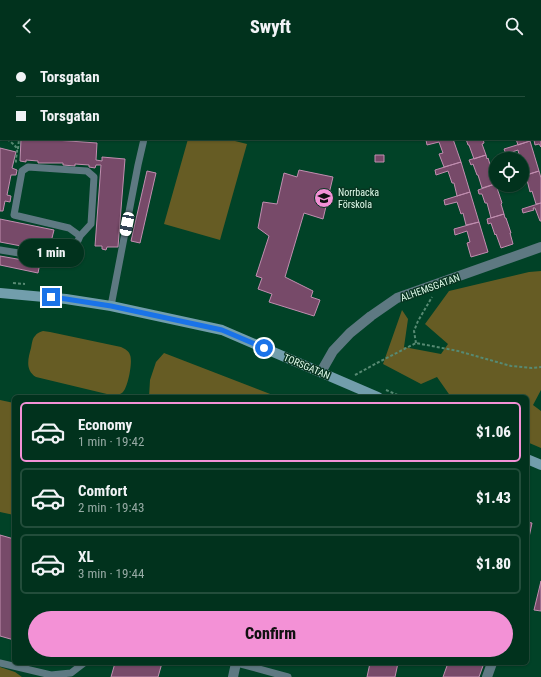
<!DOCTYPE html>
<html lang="en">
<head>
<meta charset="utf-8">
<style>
	body { margin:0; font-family:"Roboto Condensed",sans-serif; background:#0b3a26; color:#f1f3f6; height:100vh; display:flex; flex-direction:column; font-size:15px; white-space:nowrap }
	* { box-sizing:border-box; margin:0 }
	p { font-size:13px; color:#96aaa4 }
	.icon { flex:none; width:22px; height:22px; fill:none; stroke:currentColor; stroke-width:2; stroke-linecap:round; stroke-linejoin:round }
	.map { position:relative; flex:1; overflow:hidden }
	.drawer { position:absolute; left:12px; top:343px; width:517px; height:270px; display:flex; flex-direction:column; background:#01321d; border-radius:6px; box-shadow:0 1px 3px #0004,0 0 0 1px #234d3b }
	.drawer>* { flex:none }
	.top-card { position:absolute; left:0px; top:0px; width:541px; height:88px; box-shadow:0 1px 3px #0004,0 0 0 1px #234d3b; display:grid; align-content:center; height:88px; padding:0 16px; background:#01321d }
	.buttons { position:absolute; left:489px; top:100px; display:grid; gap:8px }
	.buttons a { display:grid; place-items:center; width:40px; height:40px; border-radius:50%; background:#01321d; box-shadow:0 1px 3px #0004,0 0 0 1px #234d3b; font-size:20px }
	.end { position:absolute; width:18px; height:18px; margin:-9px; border:5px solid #1a73e8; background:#fff; box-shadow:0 0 0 2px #fff }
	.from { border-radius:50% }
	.bubble { position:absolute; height:28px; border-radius:14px; background:#01321d; box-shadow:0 1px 3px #0004,0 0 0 1px #234d3b; font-size:13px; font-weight:800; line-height:28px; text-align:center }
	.car { position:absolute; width:12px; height:24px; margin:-12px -6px; border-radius:5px; box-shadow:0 0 3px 1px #0007; background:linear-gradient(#fff 24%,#345 0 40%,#fff 0 76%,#345 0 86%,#fff 0) }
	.top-card b { display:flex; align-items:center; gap:14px; height:38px; font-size:15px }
	.top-card b+b { border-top:1px solid #234d3b }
	.top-card i { width:10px; height:10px; background:#f1f3f6 }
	ul { padding:7px 0 0; list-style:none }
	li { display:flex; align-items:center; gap:12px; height:60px; margin:0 8px 6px; padding:0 8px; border:2px solid #234d3b; border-radius:6px }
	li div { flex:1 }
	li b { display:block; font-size:15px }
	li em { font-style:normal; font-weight:800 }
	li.on { border-color:#f391d6 }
	li>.icon { width:36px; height:36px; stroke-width:1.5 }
	.button { display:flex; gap:8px; margin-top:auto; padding:8px 16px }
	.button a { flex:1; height:46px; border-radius:24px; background:#f391d6; color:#111; font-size:16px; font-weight:800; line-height:46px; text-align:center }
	header { display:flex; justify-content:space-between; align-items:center; height:52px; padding:0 16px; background:#01321d; font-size:18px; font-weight:800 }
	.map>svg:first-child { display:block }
	.green { fill:#665c24 }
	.building { fill:#774a69; stroke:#c18eb0 }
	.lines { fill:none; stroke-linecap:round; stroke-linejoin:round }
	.path { stroke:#578a73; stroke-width:2; stroke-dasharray:3 2; stroke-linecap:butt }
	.service { stroke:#5e7982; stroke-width:7 }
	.minor { stroke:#5e7982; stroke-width:10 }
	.secondary { stroke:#729eac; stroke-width:10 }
	.route { stroke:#1a73e8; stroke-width:5 }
	.labels { text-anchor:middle; stroke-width:3; stroke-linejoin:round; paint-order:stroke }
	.poi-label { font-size:10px; fill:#e0fceb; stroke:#083521; text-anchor:start }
	.street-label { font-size:10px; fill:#e0fceb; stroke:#083521 }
</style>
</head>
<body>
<header><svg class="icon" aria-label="back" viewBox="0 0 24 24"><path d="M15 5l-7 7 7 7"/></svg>Swyft<svg class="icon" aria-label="search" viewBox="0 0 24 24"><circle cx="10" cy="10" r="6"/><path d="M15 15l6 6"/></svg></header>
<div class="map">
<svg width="541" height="625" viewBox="0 0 541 625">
	<rect width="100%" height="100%" fill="#014227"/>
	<path class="green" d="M188 87H227L247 92 220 188 164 172Z
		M541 219V338L533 353 541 359V396L527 390V345H451L437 325 421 332 383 312 402 258 408 267 404 295 441 302 448 292 425 272 449 239 529 220Z
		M43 279 50 280 121 295C125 297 129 299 130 303 133 309 128 335 123 340 120 343 116 343 111 343L36 325C25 318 28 307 31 296 32 292 32 287 35 284 37 281 40 280 43 279Z
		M164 301 278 345H149L150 328 156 310Z
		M0 348 14 351V463L0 460Z
		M0 615 15 620 22 625H0Z"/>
	<path class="building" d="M0 22H1V51H0Z
		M541 52V85L540 86V53Z
		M541 85V95L539 92 535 93 534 88 540 87Z
		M21 87H41L97 91 96 108 102 109V105L125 107 118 195H107L106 198 102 197V194H95L101 113H96L95 116 89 115V113L75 112V114L63 113V111H38V109L26 108V110L20 109Z
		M429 87H453L461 110 444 115 439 102 443 101 439 90 427 93 426 88Z
		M466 87H483L484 91 482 92 486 103 474 107 469 93H468Z
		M516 87H529L530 89 518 93Z
		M530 89 539 119 527 123 523 110H522V107H520L518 98 506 102 504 97Z
		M0 96 16 100 12 116 17 118 16 123H11L7 143 11 144 10 150 5 149 3 159H0Z
		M375 103H384V110H375Z
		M486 103 487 107 488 106 493 122H491L495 132 482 136 478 123H477L473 112 471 113 469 108Z
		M461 110 470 140 457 144 454 131H452L448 119 436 123 435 118Z
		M299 118 333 125 323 167 304 161 285 225 313 239 311 245 320 248 314 264 269 250 272 242 258 237 262 226 256 224 269 184 258 176 263 150 277 152 284 121 297 125Z
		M147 119 156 121 140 191 131 189Z
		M539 119 541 126V151L536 152 532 139 530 140 527 128 522 130V124Z
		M495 132 496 136H497L502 151 501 152 504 162 491 166 487 151H485L482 142H479L478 138Z
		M470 140 479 170 466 173 463 161 461 162 457 150 445 153 444 148Z
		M541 151V169H540L535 156H533L534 158 523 161 522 157Z
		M504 162 505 166H506L511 181H510L513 192 501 196 496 182 495 183 491 171 488 172 487 167Z
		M0 167 54 178 51 190H49L48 199 0 190Z
		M479 170 488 200 471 205 467 191 470 190 467 179 455 183 454 177Z
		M0 204 40 211 38 221 0 213Z
		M527 470 532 471 527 495Z
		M0 483 14 487V588L0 584Z
		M541 529V559L534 558Z
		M115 611H162L158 625H111Z
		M370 611H398L395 625H367Z
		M448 611H484L479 625H443Z"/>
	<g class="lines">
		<path class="path" d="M87 0 97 1
			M505 0 506 1
			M60 1 61 0
			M316 1V0
			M540 17 541 18
			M540 26H541
			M0 57H1
			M0 82 1 83
			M7 87C23 99 15 97 16 112
			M282 87 295 88 333 87
			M18 97 19 87
			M13 231 25 232
			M416 291 414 279 418 269 432 245
			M355 323 377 311 416 291 458 299 511 314 532 316 541 315
			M386 338 402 345"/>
		<path class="service" d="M6 0V1
			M173 0V1
			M35 1 36 0
			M0 8H1
			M0 198 69 209 80 184 91 172 94 125 87 119 28 115 22 119 14 163 69 176 80 184
			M111 254 138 113 144 87
			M0 611 51 623 71 621 84 611
			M237 611 288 625"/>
		<path class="minor" d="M321 320 333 299 350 281 371 264 397 246 541 195
			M233 625 236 611
			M487 625 492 611"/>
		<path class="secondary" d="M0 241 66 247 111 254 222 278 378 345
			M527 407 541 413"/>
	</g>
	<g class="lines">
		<path class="route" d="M51 245 66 247 111 254 222 278 264 296"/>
	</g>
	<defs>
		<symbol id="school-disc" viewBox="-11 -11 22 22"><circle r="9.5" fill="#f391d6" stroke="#083521"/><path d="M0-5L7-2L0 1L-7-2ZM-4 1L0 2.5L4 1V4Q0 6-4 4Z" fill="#111"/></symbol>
	</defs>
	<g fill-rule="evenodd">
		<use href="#school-disc" x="313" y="135" width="22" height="22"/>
	</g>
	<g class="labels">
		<g class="poi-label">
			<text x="338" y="144">Norrbacka<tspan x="338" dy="12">Förskola</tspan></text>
		</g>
		<g class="street-label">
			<text transform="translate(430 235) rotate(-20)" y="4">ALHEMSGATAN</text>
			<text transform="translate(307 314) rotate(23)" y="4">TORSGATAN</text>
		</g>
	</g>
</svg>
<div class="buttons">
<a><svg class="icon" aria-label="locate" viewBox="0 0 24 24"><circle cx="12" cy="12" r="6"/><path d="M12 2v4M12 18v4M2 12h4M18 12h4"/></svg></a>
</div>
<i class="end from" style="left:264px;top:296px"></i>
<i class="end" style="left:51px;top:245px"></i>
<div class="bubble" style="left:18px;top:187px;width:66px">1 min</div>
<i class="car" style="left:127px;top:172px;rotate:191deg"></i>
<div class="top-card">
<b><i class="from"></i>Torsgatan</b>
<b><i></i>Torsgatan</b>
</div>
<section class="drawer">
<ul>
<li class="on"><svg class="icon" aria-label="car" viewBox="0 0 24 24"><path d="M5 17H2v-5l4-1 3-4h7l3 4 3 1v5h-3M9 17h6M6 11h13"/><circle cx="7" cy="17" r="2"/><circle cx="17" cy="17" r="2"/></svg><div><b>Economy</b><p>1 min · 19:42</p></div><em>$1.06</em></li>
<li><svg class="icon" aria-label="car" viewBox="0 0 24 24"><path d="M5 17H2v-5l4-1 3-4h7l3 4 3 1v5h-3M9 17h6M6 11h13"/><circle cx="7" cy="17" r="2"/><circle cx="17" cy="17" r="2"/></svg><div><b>Comfort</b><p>2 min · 19:43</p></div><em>$1.43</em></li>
<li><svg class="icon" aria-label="car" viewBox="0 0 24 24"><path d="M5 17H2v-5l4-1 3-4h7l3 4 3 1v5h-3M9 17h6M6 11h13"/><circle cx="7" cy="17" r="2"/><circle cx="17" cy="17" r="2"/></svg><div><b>XL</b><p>3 min · 19:44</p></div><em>$1.80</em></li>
</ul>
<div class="button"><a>Confirm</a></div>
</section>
</div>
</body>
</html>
